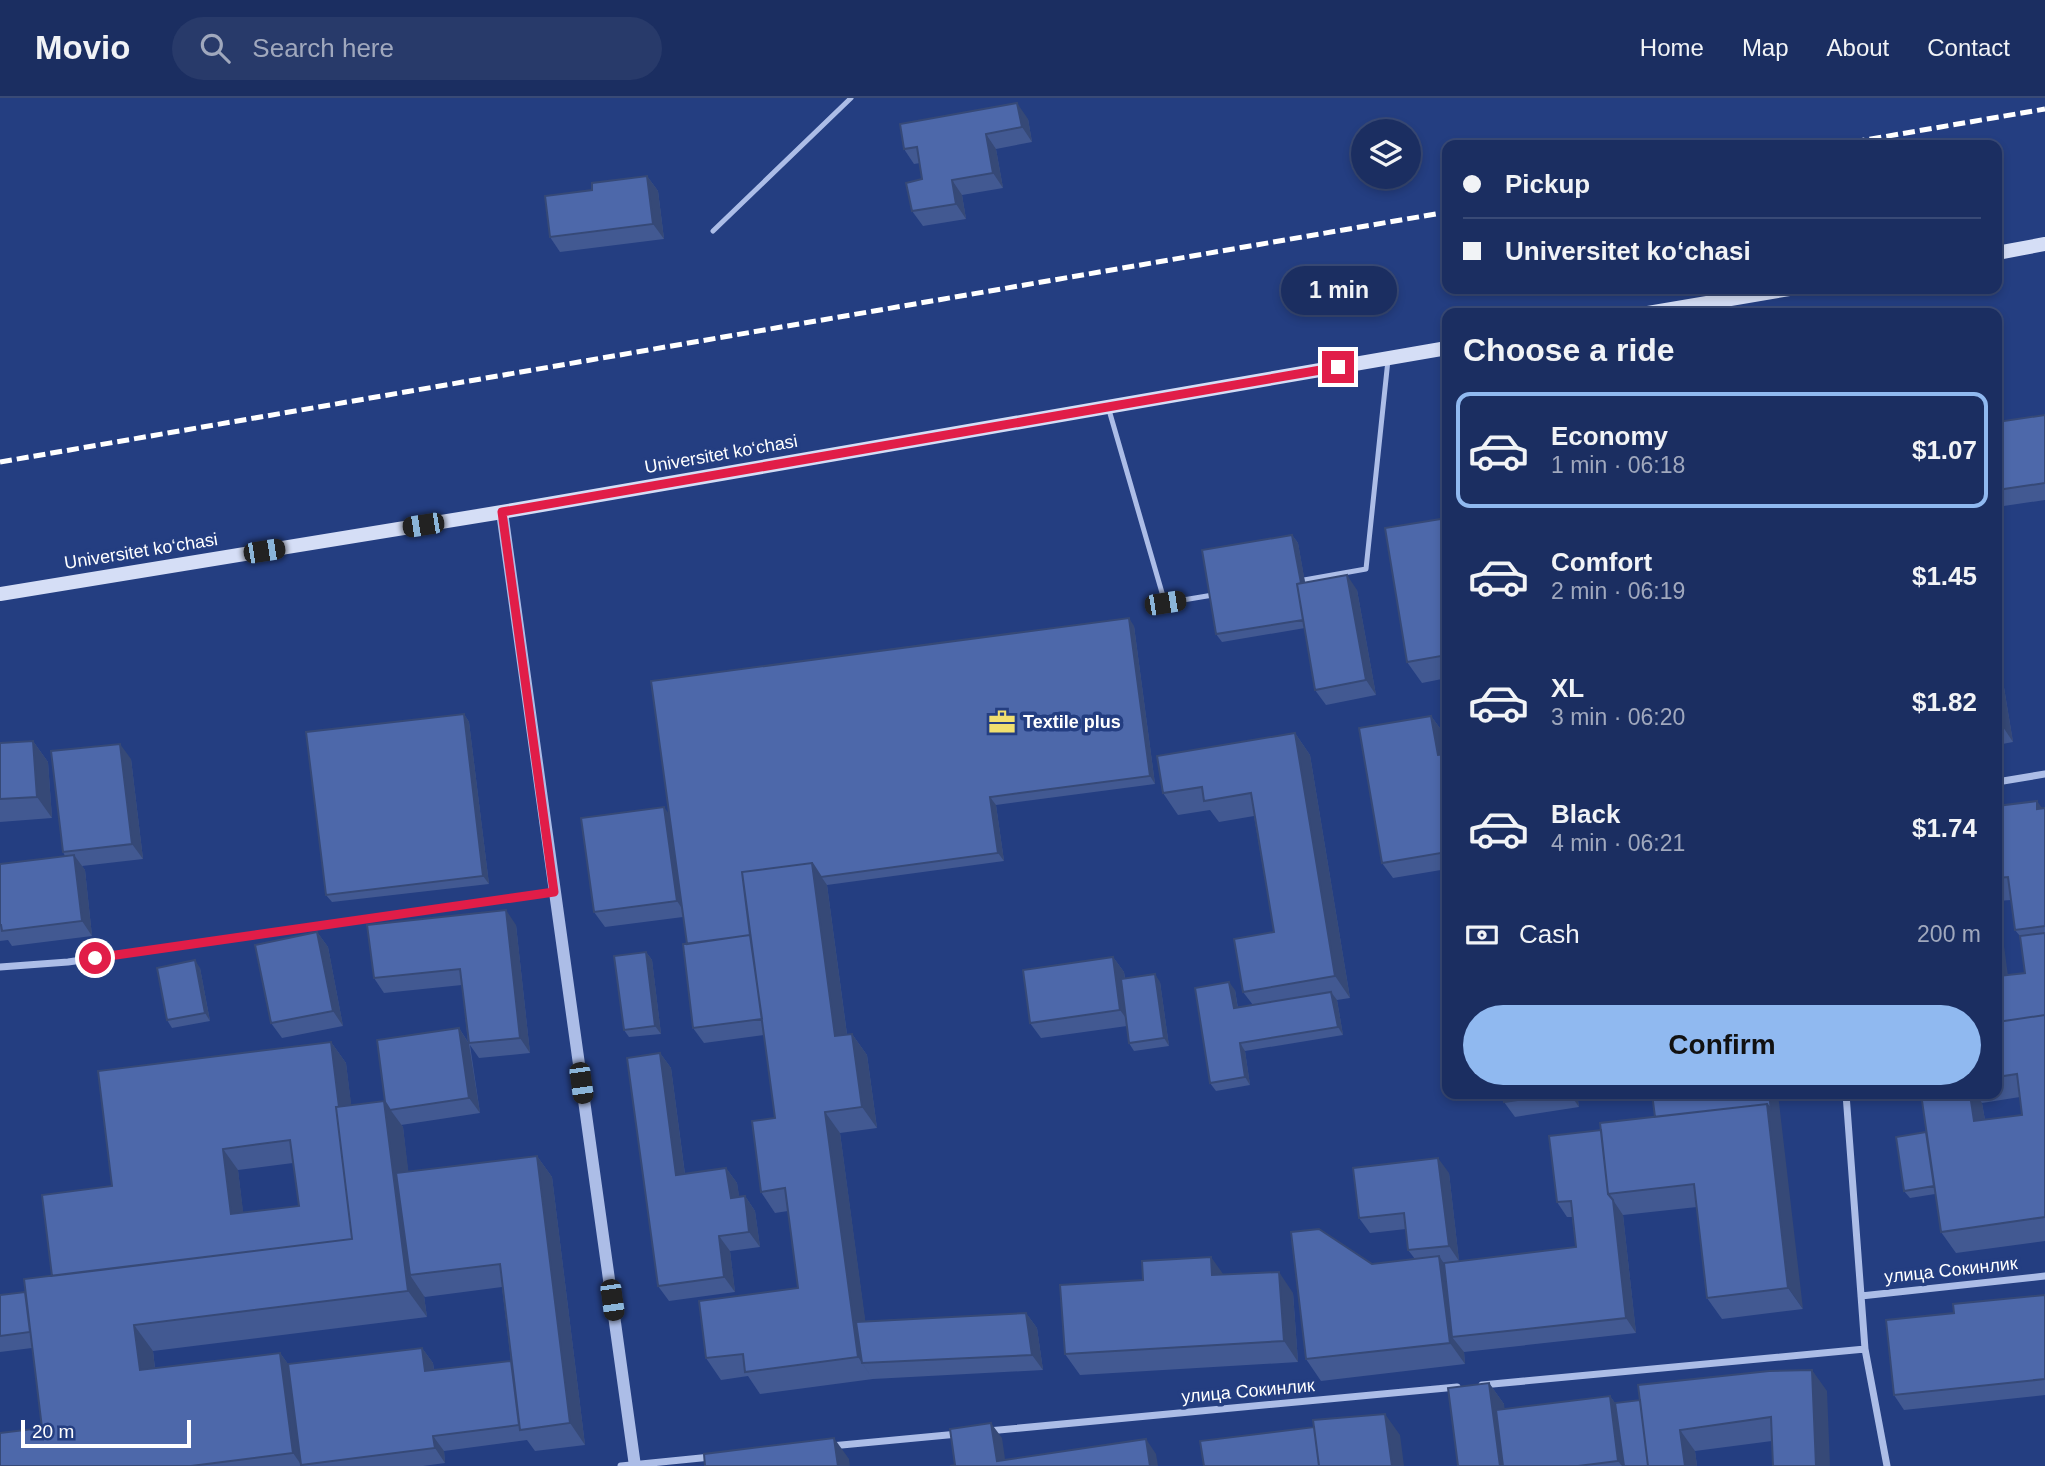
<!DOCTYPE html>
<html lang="en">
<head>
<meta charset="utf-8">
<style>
	body { margin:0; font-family:Arial,sans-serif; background:#283a6a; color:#f1f3f6; height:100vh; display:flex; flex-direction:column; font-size:26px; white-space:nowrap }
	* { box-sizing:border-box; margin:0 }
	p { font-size:23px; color:#a0a8bd }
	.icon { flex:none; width:38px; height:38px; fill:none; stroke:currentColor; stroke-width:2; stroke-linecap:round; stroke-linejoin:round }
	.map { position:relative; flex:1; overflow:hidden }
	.sheet { position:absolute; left:1442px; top:210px; width:560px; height:791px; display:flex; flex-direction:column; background:#1b2e61; border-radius:14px; box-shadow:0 4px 10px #0003,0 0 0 2px #394a76 }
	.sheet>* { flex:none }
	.banner { position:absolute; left:1442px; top:42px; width:560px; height:154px; border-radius:14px; box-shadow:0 4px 10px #0003,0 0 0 2px #394a76; display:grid; align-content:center; height:154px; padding:0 21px; background:#1b2e61 }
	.controls { position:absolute; left:1351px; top:21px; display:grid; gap:14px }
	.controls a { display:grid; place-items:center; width:70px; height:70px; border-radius:50%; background:#1b2e61; box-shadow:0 4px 10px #0003,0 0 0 2px #394a76; font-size:35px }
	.scale { position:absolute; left:21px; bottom:18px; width:170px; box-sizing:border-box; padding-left:7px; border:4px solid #fff; border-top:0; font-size:19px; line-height:24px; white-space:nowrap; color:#fff; -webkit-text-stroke:5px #243e81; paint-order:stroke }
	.end { position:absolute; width:32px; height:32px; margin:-16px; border:9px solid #e11d48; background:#fff; box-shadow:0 0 0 4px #fff }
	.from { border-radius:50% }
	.bubble { position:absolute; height:49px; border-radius:24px; background:#1b2e61; box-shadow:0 4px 10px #0003,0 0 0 2px #394a76; font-size:23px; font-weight:700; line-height:49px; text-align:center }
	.car { position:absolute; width:21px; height:42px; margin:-21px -10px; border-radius:9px; box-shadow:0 0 5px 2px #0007; background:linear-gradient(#222 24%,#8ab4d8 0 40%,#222 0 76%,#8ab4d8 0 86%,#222 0) }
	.banner b { display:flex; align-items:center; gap:24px; height:66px; font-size:26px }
	.banner b+b { border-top:2px solid #394a76 }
	.banner i { width:18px; height:18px; background:#f1f3f6 }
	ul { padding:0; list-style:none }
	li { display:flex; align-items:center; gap:21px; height:116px; margin:0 14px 10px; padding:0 7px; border:4px solid transparent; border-radius:14px }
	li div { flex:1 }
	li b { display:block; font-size:26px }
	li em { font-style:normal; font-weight:700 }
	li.on { border-color:#90b9f0 }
	li>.icon { width:63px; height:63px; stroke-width:1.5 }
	h2 { padding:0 21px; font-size:32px; line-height:84px }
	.pay { display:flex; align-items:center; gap:18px; height:77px; padding:0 21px; font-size:26px }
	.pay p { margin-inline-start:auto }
	.button { display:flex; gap:14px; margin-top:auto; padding:14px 21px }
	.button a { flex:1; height:80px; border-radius:42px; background:#90b9f0; color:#111; font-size:28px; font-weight:700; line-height:80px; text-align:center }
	header { display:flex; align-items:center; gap:42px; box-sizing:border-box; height:98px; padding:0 35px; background:#1b2e61; border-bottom:2px solid #394a76 }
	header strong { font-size:33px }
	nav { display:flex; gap:38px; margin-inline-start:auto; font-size:24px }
	.search { width:490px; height:63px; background:#283a6a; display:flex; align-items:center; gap:18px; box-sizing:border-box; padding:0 24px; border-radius:38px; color:#a0a8bd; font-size:26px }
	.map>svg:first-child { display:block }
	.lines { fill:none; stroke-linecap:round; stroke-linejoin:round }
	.service { stroke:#acbde7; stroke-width:5 }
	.minor { stroke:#acbde7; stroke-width:7 }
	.tertiary { stroke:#acbde7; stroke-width:12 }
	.secondary { stroke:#d5def6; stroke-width:14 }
	.rail { stroke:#fff; stroke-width:5; stroke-dasharray:12 5; stroke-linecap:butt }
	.wall { fill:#425992; fill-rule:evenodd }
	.shaded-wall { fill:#364977 }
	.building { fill:#4d68aa; stroke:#364977; stroke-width:2; fill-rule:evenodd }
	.route { stroke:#e11d48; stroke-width:9 }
	.labels { text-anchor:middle; stroke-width:7; stroke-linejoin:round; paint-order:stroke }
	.street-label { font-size:18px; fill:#fff; stroke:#243e81 }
	.poi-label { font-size:18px; font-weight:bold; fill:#fff; stroke:#243e81; text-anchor:start }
</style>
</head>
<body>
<header>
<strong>Movio</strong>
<div class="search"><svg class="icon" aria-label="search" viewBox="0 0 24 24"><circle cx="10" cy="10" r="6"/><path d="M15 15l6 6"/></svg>Search here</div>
<nav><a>Home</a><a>Map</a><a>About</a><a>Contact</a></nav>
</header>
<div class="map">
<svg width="2045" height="1368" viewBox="0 0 2045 1368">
	<rect width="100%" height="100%" fill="#243e81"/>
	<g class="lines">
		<path class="service" d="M713 133 851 0
			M1109 312 1165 505 1213 497
			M1304 482 1366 471 1388 262"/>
		<path class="minor" d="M1997 684 2045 676
			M0 869 68 864 554 794
			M1846 996 1865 1251 1887 1368
			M1861 1198 2045 1178
			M1482 1287 1865 1251
			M988 1333 1457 1289
			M831 1348 958 1336
			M621 1368 711 1359"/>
		<path class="tertiary" d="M502 414 635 1368"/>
		<path class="secondary" d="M1997 155 2045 146
			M1648 215 1789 191
			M0 496 502 414 1447 250"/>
		<path class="rail" d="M1836 47 2045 11
			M0 364 1447 114"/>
	</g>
	<path class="wall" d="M1028 21 1032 44 996 51 1003 90 962 97 966 121 923 128 912 113 922 81 920 65 914 66 904 51Z
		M647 78 658 93 664 141 560 154 550 139Z
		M2045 317V402L1997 409V324Z
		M1447 420V580L1422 585 1407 564Z
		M1292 437 1298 445 1305 485 1357 492 1376 597 1326 607 1315 592 1305 530 1222 544 1216 536Z
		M1134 528 1155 686 996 707 1004 763 827 787 847 936H852L867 957 877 1030 840 1035 865 1223 1026 1215 1037 1230 1043 1272 873 1281 760 1296 748 1278 721 1282 706 1260 798 1190 788 1113 775 1115 761 1094 775 1020 764 937 704 945 693 930 687 846 683 819 605 829 594 814 669 717Z
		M1997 547 2013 644 1997 647Z
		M464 616 469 624 489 786 332 804 326 797Z
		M1431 618 1442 633 1446 656H1447V771L1393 780 1382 765Z
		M1295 635 1310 657 1350 900 1337 902 1343 937 1245 953 1250 987 1216 993 1210 985 1235 892 1238 910 1253 907 1243 894 1274 834 1254 718 1219 724 1210 712 1178 717 1163 695Z
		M33 643 48 664 52 720 0 724V645Z
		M131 661 143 761 82 768 85 772 92 838 12 848 8 842 0 843V766L65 758 63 754Z
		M1997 708 2045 710V1143L1956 1155 1941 1134 1935 1096 1910 1100 1904 1093 1926 1034 1921 996H1997ZM2011 802 2015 832 2020 838 2025 875 2007 877 1998 803ZM2020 999 2022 1017 1985 1022 1982 1005Z
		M516 827 530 955 479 960 470 947 480 1015 401 1027 403 1029 408 1074 537 1058 552 1079 585 1347 535 1353 527 1342 444 1353 445 1365 423 1368H0L42 1330 32 1250 0 1254V1197L25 1194 52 1178 112 1088 331 944 346 965 351 1007 384 1003 459 930 468 944 462 887 384 895 374 880ZM293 1065 299 1108 243 1115 238 1072ZM502 1189 511 1263 434 1272 433 1265 422 1250 288 1266 280 1255 155 1270 153 1253 427 1219 424 1198 425 1199Z
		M317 834 328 849 343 928 282 940 271 925Z
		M646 854 652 862 661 936 629 939 624 932Z
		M1113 859 1124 874 1125 880 1160 884 1169 948 1134 953 1129 945 1127 928 1041 940 1030 925Z
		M200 870 210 923 172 930 167 922Z
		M660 955 671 970 685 1076 726 1070 737 1085 739 1099 745 1098 755 1113 760 1149 730 1153 735 1194 669 1203 658 1188Z
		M1503 996H1577L1579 1009 1515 1019 1504 1004Z
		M1652 996 1803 1211 1722 1221 1707 1200 1697 1109 1623 1117 1636 1235 1464 1254 1465 1266 1321 1283 1306 1261 1372 1166 1415 1161 1408 1152 1406 1131 1370 1135 1359 1120 1449 1075 1459 1163 1576 1149 1572 1119H1567L1557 1104 1601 1032 1655 1019Z
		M1224 1177 1293 1195 1298 1264 1080 1277 1065 1256Z
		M2045 1197V1297L1904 1312 1894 1297 1954 1215Z
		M1489 1285 1504 1306V1311L1610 1298 1615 1305 1827 1293 1772 1343 1695 1353 1697 1368H1458Z"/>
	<path class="shaded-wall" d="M1017 5 1028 21 1032 44 1022 29Z
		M986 36 996 51 1003 90 993 75Z
		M647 78 658 93 664 141 653 126Z
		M952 82 962 97 966 121 956 106Z
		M1292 437 1298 445 1313 529 1307 521Z
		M1347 477 1357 492 1376 597 1366 582Z
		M1129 520 1134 528 1155 686 1150 678Z
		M1997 547 2013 644 2003 629 1997 594Z
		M464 616 469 624 489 786 483 778Z
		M1431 618 1442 633 1447 665 1438 657Z
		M1295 635 1310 657 1350 900 1335 878Z
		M33 643 48 664 52 720 37 699Z
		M120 646 131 661 143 761 132 746Z
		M990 699 996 707 1004 763 998 755Z
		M2037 703 2045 714 2037 711Z
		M664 709 675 724 687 818 677 803Z
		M74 757 85 772 92 838 82 823Z
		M812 765 827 787 850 959 835 938Z
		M1997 802 1998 803 2010 893 1999 878 1997 861Z
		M506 812 516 827 530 955 520 940Z
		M317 834 328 849 343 928 333 913Z
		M646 854 652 862 661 936 655 928Z
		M1113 859 1124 874 1131 927 1120 912Z
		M195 862 200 870 210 923 205 915Z
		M1155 876 1160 884 1169 948 1164 940Z
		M1229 884 1235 892 1239 918 1234 910Z
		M1331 894 1337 902 1343 937 1338 929Z
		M459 930 469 946 480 1015 469 1000Z
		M852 936 867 957 877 1030 862 1009Z
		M331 944 346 965 371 1167 356 1146Z
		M1240 945 1245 953 1250 987 1245 979Z
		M660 955 671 970 687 1092 676 1077Z
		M1570 996H1577L1579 1009Z
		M1769 996H1778L1803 1211 1788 1190 1767 1006Z
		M1970 996H1976L1982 1005 1989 1045 1974 1023Z
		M384 1003 403 1029 421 1176 410 1177 424 1198 427 1219 408 1193Z
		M825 1014 840 1035 871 1265H862L873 1281 858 1259Z
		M223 1051 238 1072 246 1137 231 1116Z
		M537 1058 552 1079 585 1347 570 1325Z
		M1438 1060 1449 1075 1459 1163 1449 1148Z
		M726 1070 737 1085 742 1115 731 1100Z
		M745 1098 755 1113 760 1149 749 1134Z
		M1613 1102 1623 1117 1636 1235 1626 1220Z
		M719 1138 730 1153 735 1194 724 1179Z
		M1439 1158 1454 1180 1452 1239 1464 1254 1465 1266 1450 1245Z
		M1211 1159 1226 1180 1212 1177Z
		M1279 1174 1293 1195 1298 1264 1284 1243Z
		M1026 1215 1037 1230 1043 1272 1032 1257Z
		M134 1227 153 1253 158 1298 140 1272Z
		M422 1250 433 1265 436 1288 425 1273Z
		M280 1255 299 1281 301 1367 302 1368 293 1355Z
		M1812 1272 1827 1293 1830 1368H1816Z
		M1489 1285 1504 1306 1512 1368H1500Z
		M1610 1298 1621 1313 1628 1368H1622L1618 1363Z
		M1385 1316 1400 1337 1404 1368H1392Z
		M991 1325 1002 1340 1006 1368 997 1363Z
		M1680 1332 1695 1353 1697 1368H1685Z
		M433 1338 444 1353 445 1365 435 1350Z
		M834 1340 849 1361 850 1368H838Z
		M1146 1341 1156 1356 1158 1368H1150Z"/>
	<path class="building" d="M1017 5 1022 29 986 36 993 75 952 82 956 106 912 113 906 85 922 81 917 49 904 51 900 26Z
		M647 78 653 126 550 139 545 98 592 92V85Z
		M2045 317V385L1997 392V324Z
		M1447 420V557L1407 564 1385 430Z
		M1292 437 1301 485 1297 486 1303 522 1216 536 1202 452Z
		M1347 477 1366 582 1315 592 1297 486Z
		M1129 520 1150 678 990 699 998 755 821 779 812 765 742 774 750 837 687 846 651 583Z
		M1997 594 2003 629 1997 630Z
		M464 616 483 778 326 797 306 634Z
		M1431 618 1438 657 1447 656V754L1382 765 1359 630Z
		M1295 635 1335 878 1243 894 1234 841 1274 834 1251 695 1204 703 1202 689 1163 695 1157 658Z
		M33 643 37 699 0 701V645Z
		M120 646 132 746 63 754 51 653Z
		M2037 703V711L2045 710V828L2015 832 2008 779 1997 780V708Z
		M664 709 677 803 594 814 581 720Z
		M74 757 82 823 2 833 1 827H0V766Z
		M812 765 835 938 852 936 862 1009 825 1014 858 1259 745 1274 743 1256 706 1260 699 1203 798 1190 785 1090 761 1094 752 1023 775 1020 742 774Z
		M506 812 520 940 469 945 460 871 374 880 367 827Z
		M317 834 333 913 271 925 255 847Z
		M2045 835V917L1997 924V861L1999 878 2025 875 2020 838Z
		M750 837 762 921 693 930 683 846Z
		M646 854 655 928 624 932 614 858Z
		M1113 859 1120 912 1030 925 1023 872Z
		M195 862 205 915 167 922 157 870Z
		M1155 876 1164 940 1129 945 1121 881Z
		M1229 884 1234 910 1331 894 1338 929 1240 945 1245 979 1210 985 1195 890Z
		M2045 917V1119L1941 1134 1921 996H1970L1974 1023 2022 1017 2017 976 1997 979V924Z
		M459 930 469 1000 390 1012 385 1004 377 942Z
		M331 944 339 1009H336L352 1141 52 1178 42 1097 112 1088 98 973ZM290 1042 299 1108 231 1116 223 1051Z
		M660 955 676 1077 726 1070 731 1100 745 1098 749 1134 719 1138 724 1179 658 1188 627 960Z
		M1503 996H1558L1504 1004Z
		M1652 996H1769L1771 1012 1767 1006 1655 1019Z
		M384 1003 408 1193 134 1227 140 1272 280 1255 293 1355 191 1368H0V1335L42 1330 24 1181 352 1141 336 1009Z
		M1767 1006 1788 1190 1707 1200 1694 1086 1608 1096 1600 1025Z
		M1601 1032 1608 1096 1613 1102 1626 1220 1452 1239 1444 1165 1576 1149 1571 1103 1557 1104 1549 1038Z
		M1926 1034 1934 1088 1904 1093 1896 1039Z
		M537 1058 570 1325 520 1332 500 1166 410 1177 396 1075Z
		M1438 1060 1449 1148 1408 1152 1404 1115 1359 1120 1353 1070Z
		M1319 1131 1372 1166 1439 1158 1450 1245 1306 1261 1291 1134Z
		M1211 1159 1212 1177 1279 1174 1284 1243 1065 1256 1060 1187 1143 1182 1142 1163Z
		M25 1194 30 1234 0 1238V1197Z
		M2045 1197V1281L1894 1297 1886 1222 1954 1215 1953 1206Z
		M1026 1215 1032 1257 862 1265 856 1224Z
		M422 1250 425 1273 511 1263 519 1327 433 1338 435 1350 301 1367 288 1266Z
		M1812 1272 1816 1368H1773L1771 1319 1680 1332 1685 1368H1648L1638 1287 1769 1273Z
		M1489 1285 1500 1368H1458L1448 1290Z
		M1610 1298 1618 1363 1578 1368H1503L1496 1312Z
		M1640 1302 1648 1368H1624L1615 1305Z
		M1385 1316 1392 1368H1319L1313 1322Z
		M991 1325 997 1363 1146 1341 1150 1368H950L955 1367 950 1331Z
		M1314 1329 1319 1368H1204L1200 1343Z
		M834 1340 838 1368H705L704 1356Z"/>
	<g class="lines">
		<path class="route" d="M95 860 554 794 502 414 1338 269"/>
	</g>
	<defs>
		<symbol id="office-bare" viewBox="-9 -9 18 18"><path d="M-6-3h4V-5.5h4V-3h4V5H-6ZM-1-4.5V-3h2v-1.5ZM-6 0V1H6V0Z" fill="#f1e06f" stroke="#243e81" stroke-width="2.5" paint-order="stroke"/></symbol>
	</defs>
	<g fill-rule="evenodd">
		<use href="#office-bare" x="983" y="605" width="38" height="38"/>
	</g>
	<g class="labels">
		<g class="street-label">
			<text transform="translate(721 356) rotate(-10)" y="6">Universitet kо‘chasi</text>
			<text transform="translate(141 453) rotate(-9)" y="6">Universitet kо‘chasi</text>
			<text transform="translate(1951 1172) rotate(-6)" y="6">улица Сокинлик</text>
			<text transform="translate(1248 1293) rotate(-5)" y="6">улица Сокинлик</text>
		</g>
		<g class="poi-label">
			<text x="1023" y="630">Textile plus</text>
		</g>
	</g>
</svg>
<div class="controls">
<a><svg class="icon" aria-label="layers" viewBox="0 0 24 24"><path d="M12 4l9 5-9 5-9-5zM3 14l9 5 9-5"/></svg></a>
</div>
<div class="scale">20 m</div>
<i class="end from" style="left:95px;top:860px"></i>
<i class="end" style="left:1338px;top:269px"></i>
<div class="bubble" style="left:1281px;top:168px;width:116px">1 min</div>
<i class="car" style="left:423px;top:427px;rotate:261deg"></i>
<i class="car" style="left:264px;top:453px;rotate:81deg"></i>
<i class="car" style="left:1165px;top:505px;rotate:81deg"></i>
<i class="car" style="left:581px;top:985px;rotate:172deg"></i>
<i class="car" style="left:612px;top:1202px;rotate:172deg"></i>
<div class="banner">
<b><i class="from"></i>Pickup</b>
<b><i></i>Universitet kо‘chasi</b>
</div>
<section class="sheet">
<h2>Choose a ride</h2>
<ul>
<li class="on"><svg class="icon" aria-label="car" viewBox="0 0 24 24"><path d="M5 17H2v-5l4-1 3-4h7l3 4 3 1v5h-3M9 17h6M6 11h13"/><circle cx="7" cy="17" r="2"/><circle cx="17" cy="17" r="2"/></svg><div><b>Economy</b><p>1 min · 06:18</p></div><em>$1.07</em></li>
<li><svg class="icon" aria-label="car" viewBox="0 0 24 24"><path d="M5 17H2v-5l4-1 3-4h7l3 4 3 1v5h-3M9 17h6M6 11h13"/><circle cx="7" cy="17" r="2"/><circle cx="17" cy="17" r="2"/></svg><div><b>Comfort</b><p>2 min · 06:19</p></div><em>$1.45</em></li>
<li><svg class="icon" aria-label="car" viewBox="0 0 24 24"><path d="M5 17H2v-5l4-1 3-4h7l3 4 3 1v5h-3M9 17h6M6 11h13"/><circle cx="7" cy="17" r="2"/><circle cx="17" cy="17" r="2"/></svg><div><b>XL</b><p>3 min · 06:20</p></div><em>$1.82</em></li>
<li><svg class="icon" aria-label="car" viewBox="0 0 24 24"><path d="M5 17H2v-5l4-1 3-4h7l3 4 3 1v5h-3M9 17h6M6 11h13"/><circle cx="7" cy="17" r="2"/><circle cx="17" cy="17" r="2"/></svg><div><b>Black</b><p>4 min · 06:21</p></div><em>$1.74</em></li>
</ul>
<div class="pay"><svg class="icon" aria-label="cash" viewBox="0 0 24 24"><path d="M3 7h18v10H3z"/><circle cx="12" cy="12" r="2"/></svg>Cash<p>200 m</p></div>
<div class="button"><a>Confirm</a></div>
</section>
</div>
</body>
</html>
